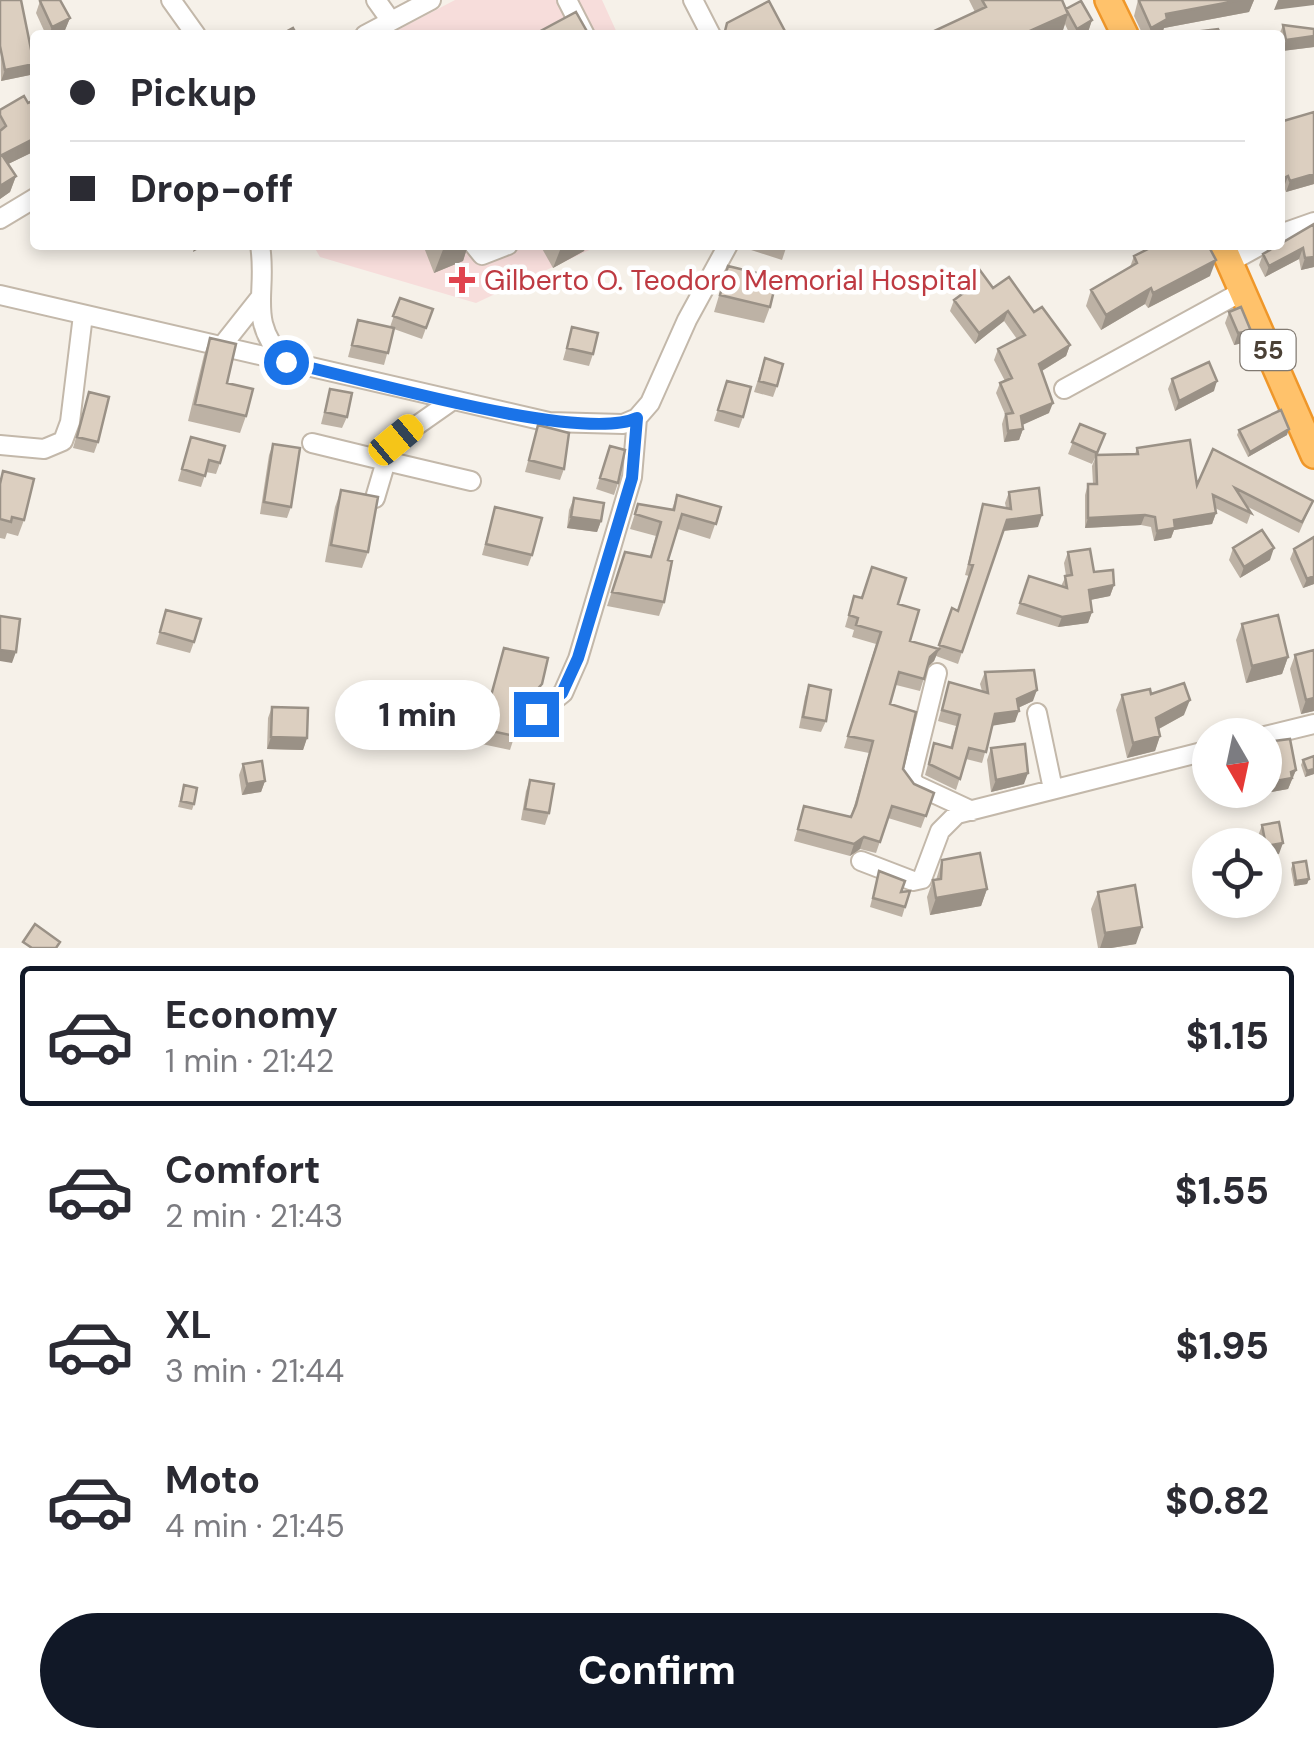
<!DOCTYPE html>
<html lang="en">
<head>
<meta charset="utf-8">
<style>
	body { margin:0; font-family:"DM Sans",sans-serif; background:#f7f7f7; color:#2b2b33; height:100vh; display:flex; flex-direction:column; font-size:38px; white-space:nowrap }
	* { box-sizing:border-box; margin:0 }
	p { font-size:32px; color:#7c7c81 }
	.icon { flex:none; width:55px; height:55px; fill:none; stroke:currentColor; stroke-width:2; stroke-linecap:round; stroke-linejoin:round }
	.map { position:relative; height:948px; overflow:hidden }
	.side { display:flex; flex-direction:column; background:#fff; flex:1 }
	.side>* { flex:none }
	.hud { position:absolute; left:30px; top:30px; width:1255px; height:220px; border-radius:10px; box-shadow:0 5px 15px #0003; display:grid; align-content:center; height:220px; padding:0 40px; background:#fff }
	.needle { width:65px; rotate:171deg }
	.controls { position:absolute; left:1192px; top:718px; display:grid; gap:20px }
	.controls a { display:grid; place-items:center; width:90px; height:90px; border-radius:50%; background:#fff; box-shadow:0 5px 15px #0003; font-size:50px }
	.end { position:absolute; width:45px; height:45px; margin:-22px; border:12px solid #1a73e8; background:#fff; box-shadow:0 0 0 5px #fff }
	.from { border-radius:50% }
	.bubble { position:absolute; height:70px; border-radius:35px; background:#fff; box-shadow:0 5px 15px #0003; font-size:32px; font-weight:800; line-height:70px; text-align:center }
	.car { position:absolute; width:30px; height:60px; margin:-30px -15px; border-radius:12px; box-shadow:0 0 8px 2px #0007; background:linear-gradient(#f5c518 24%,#345 0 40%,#f5c518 0 76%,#345 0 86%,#f5c518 0) }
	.hud b { display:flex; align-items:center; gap:35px; height:95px; font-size:38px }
	.hud b+b { border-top:2px solid #e1e1e2 }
	.hud i { width:25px; height:25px; background:#2b2b33 }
	ul { padding:18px 0 0; list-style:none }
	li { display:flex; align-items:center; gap:30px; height:140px; margin:0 20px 15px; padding:0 20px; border:5px solid transparent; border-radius:10px }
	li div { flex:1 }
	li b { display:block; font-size:38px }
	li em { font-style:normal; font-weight:800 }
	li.active { border-color:#111827 }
	li>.icon { width:90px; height:90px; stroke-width:1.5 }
	.button { display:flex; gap:20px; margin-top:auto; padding:20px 40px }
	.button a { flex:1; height:115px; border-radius:60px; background:#111827; color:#fff; font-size:40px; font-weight:800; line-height:115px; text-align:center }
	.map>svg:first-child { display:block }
	.medical { fill:#f7dddb }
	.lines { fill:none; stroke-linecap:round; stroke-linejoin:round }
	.minor-casing { stroke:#c3b8aa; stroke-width:22 }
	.highway-casing { stroke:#ef972a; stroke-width:30 }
	.minor { stroke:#fff; stroke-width:18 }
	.highway { stroke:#ffc26b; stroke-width:25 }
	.wall { fill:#bdb2a5 }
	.shaded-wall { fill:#9a9186 }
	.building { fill:#dccfc0; stroke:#9a9186; stroke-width:2.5 }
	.route { stroke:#1a73e8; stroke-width:12 }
	.health-dot { fill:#e0444e; stroke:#fff; stroke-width:4 }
	.labels { text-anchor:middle; stroke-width:9; stroke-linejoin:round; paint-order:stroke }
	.shield { fill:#fff; stroke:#817a72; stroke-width:2.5 }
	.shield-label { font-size:25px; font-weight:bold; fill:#4b4136 }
	.health-label { font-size:28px; fill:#be3a42; stroke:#fff; text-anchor:start }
</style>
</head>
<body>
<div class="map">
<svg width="1314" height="948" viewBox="0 0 1314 948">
	<rect width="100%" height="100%" fill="#f6f1e9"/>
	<path class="medical" d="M455 0H602L618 35H388Z
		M313 245H600L476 303 320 257Z"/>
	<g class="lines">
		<defs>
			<path id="minor" d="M171 0 196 35
				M376 0 391 21
				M567 0 585 35
				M693 0 711 35
				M365 35 431 0
				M0 219 35 198
				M1280 234 1314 222
				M260 245C268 294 246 319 285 361
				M474 245 482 255 508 245
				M1230 262 1261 245
				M0 295 549 422 623 424 637 418 650 403 687 320 728 245
				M221 347 259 299
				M1064 389 1243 291
				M453 400 396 440 386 461 471 481
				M312 443 386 461 375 498
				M0 445 44 449 63 441 70 422 83 315
				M937 673 911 778 916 785 972 811
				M1037 713 1053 789
				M537 714 563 693 578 659 632 477 637 418
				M1265 736 1314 724
				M861 861 913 881 922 879 940 831 957 814 1210 750"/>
			<path id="highway" d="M1108 0 1125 35
				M1222 245 1314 455"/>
		</defs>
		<use href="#minor" class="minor-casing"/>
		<use href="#highway" class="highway-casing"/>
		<use href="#minor" class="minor"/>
		<use href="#highway" class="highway"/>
	</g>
	<path class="wall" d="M0 0 34 64 30 75 1 81Z
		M969 0H1062L1066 9 1092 20 1088 32 1082 35H1070L1065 24 1063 30 1051 35H932L934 31 975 12Z
		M1138 0H1254L1249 12 1164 28 1162 33 1158 35H1143L1134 16Z
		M40 1 70 18 65 30 55 35H46L36 13Z
		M1283 25 1314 29V47L1282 51 1279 35Z
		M35 100V151L8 164 16 176 10 192 0 199V110L28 103Z
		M1314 112V184L1286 192 1284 187 1280 189V122Z
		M1314 224V267L1301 270 1299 259 1265 277 1259 265 1263 254Z
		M423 245H468L463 261 434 273Z
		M540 245H586L584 251 553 268Z
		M746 245H787L782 260 745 248Z
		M1134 256 1210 276 1148 308 1145 304 1101 330 1086 306 1091 290 1130 267Z
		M728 266 770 307 764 323 714 312Z
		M967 277 993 288 1034 312 1070 345 1066 356 1042 371 1049 413 1023 424V429L1019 440 1004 442 1002 424 1005 414 996 393 1000 383 1005 381 994 360 998 349 1017 339 1004 321 975 344 950 311 954 300 965 291 963 288Z
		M400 298 433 309 422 339 394 329 384 365 348 357 358 320 390 327Z
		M1229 312 1247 342 1234 345 1225 323Z
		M572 327 593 354 589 366 563 360Z
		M210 338 227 383 246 416 240 433 188 421 204 355Z
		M765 358 777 386 773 397 754 392Z
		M1172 379 1214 391 1175 411 1168 389Z
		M727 381 743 417 739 428 714 421Z
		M330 389 347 417 342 428 321 424Z
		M89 392 98 442 94 453 73 448Z
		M1080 424 1105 434 1096 455 1135 454 1137 448 1197 485 1213 449 1313 501 1299 533 1246 506 1251 513 1247 524 1215 508 1216 513 1212 524 1174 530 1171 538 1154 541 1151 527 1141 525 1085 528V495L1088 484H1093L1092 466 1096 456 1092 464 1068 454Z
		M538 425 564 469 560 480 525 472Z
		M1239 430 1287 435 1248 457 1237 435Z
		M191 437 220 463 216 474 206 472 201 487 178 481Z
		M273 444 291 507 287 518 260 514 269 455Z
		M610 446 618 483 614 495 596 489Z
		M0 484 24 520 18 536 7 533 5 539 0 538Z
		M341 490 368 552 362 568 325 562 335 507Z
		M1009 492 1038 527 1003 531 958 664 936 656 934 661 927 668 920 691 896 685 890 704 903 769 914 784 934 793 921 828 888 818 876 853 860 849 850 856 794 841 804 806 851 817 869 753 844 748 876 644 852 637 854 630 845 627 854 596 898 604 910 641 938 649 952 608 958 610 969 576 965 575 983 504 1006 508 1005 503Z
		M677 495 721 507 710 539 678 529 668 560 664 602 659 616 607 606 625 552 650 557 656 536 630 529 638 504 672 509Z
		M574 498 601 521 597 532 567 528 569 510Z
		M495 507 532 555 528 566 482 555Z
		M1314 537V584L1303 588 1290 559 1294 549Z
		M1233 548 1270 560 1240 578 1229 560Z
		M1068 552 1094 572 1114 585 1110 596 1090 600 1092 612 1088 623 1058 627 1016 614 1029 576 1061 586 1066 576 1064 563Z
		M166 610 194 642 190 653 156 644Z
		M1242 624 1288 657 1282 674 1246 683 1236 640Z
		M504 648 537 698 532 704 533 710 528 723 519 722 510 750 477 743Z
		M1295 655 1314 711 1301 714 1290 669Z
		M985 672 1033 701 1018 708 1015 722 993 725 982 763 966 759 956 790 925 775 934 743 950 748 956 726 938 721 949 682 982 691 980 684Z
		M809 685 826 721 821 732 799 728 805 697Z
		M1151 694 1184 715 1159 729 1160 736 1155 751 1127 758 1116 710 1122 695Z
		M272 707 307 738 303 750 267 749 268 718Z
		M1265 742 1296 770 1288 789 1266 793Z
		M991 748 1024 784 991 792 987 760Z
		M1314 756V774L1305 777 1301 765 1303 760Z
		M243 764 265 781 261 792 242 795 239 775Z
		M530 780 549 813 545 825 521 820 526 791Z
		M184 785 194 804 192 810 178 807Z
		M1262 825 1279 854 1265 856V845H1259L1258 836Z
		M942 860 987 889 981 906 930 915 927 897 933 880H936Z
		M1293 863 1309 879 1307 884 1294 886 1291 869Z
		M879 871 901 892 905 907 902 917 870 907Z
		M1098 892 1136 944 1111 948H1098L1091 909Z"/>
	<path class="shaded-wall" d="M1241 0H1254L1249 12 1164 28 1162 33 1158 35H1148L1151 28 1166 14Z
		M1278 0H1314V5L1274 10Z
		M1068 14 1063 30 1051 35H1021Z
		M70 18 65 30 55 35H49L52 27Z
		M1092 20 1088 32 1082 35H1074L1077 29Z
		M1314 36V47L1282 51 1286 40Z
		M34 64 30 75 1 81 5 70Z
		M35 138V151L0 168 2 155Z
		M1314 174V184L1286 192 1290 181Z
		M16 176 10 192 0 199V186Z
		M1288 176 1284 187 1280 189V180Z
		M195 245H206L193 252Z
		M449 245H468L463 261 434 273 444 247Z
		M562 245H586L584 251 553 268Z
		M1303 248 1299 259 1265 277 1269 266Z
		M1314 257V267L1301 270 1305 258Z
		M1216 260 1210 276 1148 308 1153 293Z
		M1151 288 1145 304 1101 330 1106 315Z
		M1008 311 1004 321 975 344 979 333Z
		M1251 331 1247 342 1234 345 1238 333Z
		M1070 345 1066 356 1035 375 1039 364Z
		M1217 381 1214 391 1175 411 1179 401Z
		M1053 403 1049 413 1018 427 1021 416Z
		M1023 429 1019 440 1004 442 1008 431Z
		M1289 429 1287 435 1248 457 1250 452Z
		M1216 513 1212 524 1174 530 1171 538 1154 541 1157 531 1174 520Z
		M1042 515 1038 527 1002 531 1007 520Z
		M1145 515 1141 525 1085 528 1088 518Z
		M571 517 601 521 597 532 567 528Z
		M1274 548 1270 560 1240 578 1244 567Z
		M1314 576V584L1303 588 1307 579Z
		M1114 585 1110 596 1085 601 1089 590Z
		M1092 612 1088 623 1058 627 1062 617Z
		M939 649 934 661 925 669 930 657Z
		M0 650 16 652 12 663 0 661Z
		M1288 657 1282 674 1246 683 1252 666Z
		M542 684 537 698 525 710 530 697Z
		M1037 690 1033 701 1013 710 1017 699Z
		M1314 698V711L1301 714 1306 700Z
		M1190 700 1184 715 1151 733 1156 718Z
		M1019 711 1015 722 991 726 995 714Z
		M1160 736 1155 751 1127 758 1133 743Z
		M271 737 307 738 303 750 267 749Z
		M1314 769V774L1305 777 1307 771Z
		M1296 770 1288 789 1266 793 1270 782Z
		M1028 773 1024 784 991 792 996 780Z
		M265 781 261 792 242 795 247 784Z
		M864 837 860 849 850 856 854 844Z
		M1283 843 1279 854 1265 856 1266 846Z
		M1309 879 1307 884 1294 886 1296 881Z
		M987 889 981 906 930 915 936 898Z
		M1142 927 1136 944 1111 948H1100L1105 933Z"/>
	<path class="building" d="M0 0H21L34 64 5 70 0 46Z
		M42 0H60L70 18 52 27 40 1Z
		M982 0H1062L1068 14 1021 35H936L934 31 986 7Z
		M1141 0H1241L1166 14 1167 19 1151 28 1139 1Z
		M769 1 787 35H727L725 31 727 23Z
		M1081 1 1092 20 1077 29 1066 9Z
		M576 12 589 35H533Z
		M1283 25 1314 29V36L1286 40Z
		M293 28 297 35H280Z
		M1218 29 1221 35 1177 34Z
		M24 96 28 103 35 100V138L2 155 16 176 0 186V131L6 126 0 115V110Z
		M1314 112V174L1290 181 1288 176 1280 180V122Z
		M1314 224V257L1305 258 1303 248 1269 266 1263 254Z
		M1156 245H1208L1216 260 1153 293 1151 288 1106 315 1091 290 1137 263 1134 256Z
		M728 266 777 278 770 307 720 295Z
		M979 269 993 288 1009 277 1034 312 1042 307 1070 345 1039 364 1053 403 1021 416 1023 429 1008 431 1006 414 1013 413 1000 383 1012 378 998 349 1025 335 1008 311 979 333 954 300 973 286 967 277Z
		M400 298 433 309 426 328 393 316Z
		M1241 307 1251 331 1238 333 1229 312Z
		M358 320 394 328 388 353 352 345Z
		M572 327 598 333 593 354 567 348Z
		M210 338 236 344 227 383 253 389 246 416 195 404Z
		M765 358 783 364 777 386 759 381Z
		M1209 362 1217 381 1179 401 1172 379Z
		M727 381 751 387 743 417 718 410Z
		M330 389 352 393 347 417 325 412Z
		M89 392 109 397 98 442 77 437Z
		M1281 410 1289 429 1250 452 1239 430Z
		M1080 424 1105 434 1097 453 1072 442Z
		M538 425 569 433 564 469 529 460Z
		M191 437 225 446 220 463 209 460 205 476 182 469Z
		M1190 440 1197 485 1213 449 1313 501 1302 522 1235 488 1251 513 1213 495 1216 513 1174 520 1175 528 1157 531 1155 517 1145 515 1088 518V484H1097L1096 455 1138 454 1137 448Z
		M273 444 300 448 291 507 264 502Z
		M610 446 625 450 618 483 600 478Z
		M3 471 34 479 24 520 12 517 11 522 0 519V484Z
		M1039 488 1042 515 1007 520 962 652 939 645 952 608 958 611 973 565 969 564 983 504 1011 509 1009 492Z
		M341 490 378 497 368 552 331 545Z
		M677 495 721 507 716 524 682 514 668 560 672 561 664 602 612 592 625 552 651 557 661 522 635 514 638 504 674 510Z
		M574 498 604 503 601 521 571 517Z
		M495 507 542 518 532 555 486 544Z
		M1262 530 1274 548 1244 567 1233 548Z
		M1314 537V576L1307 579 1294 549Z
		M1090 549 1094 572 1113 570 1114 585 1089 590 1092 612 1062 617 1020 603 1029 576 1067 588 1065 576 1072 575 1068 552Z
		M872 567 906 578 898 604 919 610 910 641 939 649 930 657 924 679 899 672 890 704 916 712 903 769 914 784 934 793 926 816 892 806 880 842 864 837 854 844 798 829 804 806 851 817 856 805 873 741 848 736 881 632 856 625 858 618 849 615 854 596 862 598Z
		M166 610 201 619 194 642 160 632Z
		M1278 615 1288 657 1252 666 1242 624Z
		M0 616 20 619 16 652 0 650Z
		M504 648 548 658 542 684 530 697 533 710 522 707 515 736 482 729Z
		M1314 650V698L1306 700 1295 655Z
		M1034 670 1037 690 1017 699 1019 711 995 714 986 752 969 748 960 779 929 764 934 743 952 748 960 715 942 710 949 682 988 693 985 672Z
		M1184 683 1190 700 1156 718 1160 736 1133 743 1122 695 1150 689 1151 694Z
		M809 685 831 690 826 721 803 717Z
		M272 707 308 708 307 738 271 737Z
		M1290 739 1296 770 1291 772 1292 778 1270 782 1269 775 1265 776V742Z
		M1025 744 1028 773 996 780 991 748Z
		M1314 756V769L1307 771 1303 760Z
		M262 761 265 781 247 784 243 764Z
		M530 780 554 784 549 813 525 809Z
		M184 785 197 788 194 804 181 801Z
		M1279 822 1283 843 1266 846 1262 825Z
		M980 853 987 889 936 898 933 880 941 879 942 860Z
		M1306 861 1309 879 1296 881 1293 863Z
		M879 871 905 881 901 892 910 891 905 907 873 898Z
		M1135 885 1142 927 1105 933 1098 892Z
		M35 924 60 942 56 948H32L23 942Z"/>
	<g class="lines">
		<path class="route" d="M286 362C355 377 582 444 637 418L632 478 578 658 562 693 536 714"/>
	</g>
	<path class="health-dot" d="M457 265h10v10h10v10h-10v10h-10v-10h-10v-10h10z"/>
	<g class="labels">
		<rect class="shield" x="1240.5" y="330" width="55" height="40" rx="8"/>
		<g class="shield-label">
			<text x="1268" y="359">55</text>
		</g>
		<g class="health-label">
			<text x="484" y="290">Gilberto O. Teodoro Memorial Hospital</text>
		</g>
	</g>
</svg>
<div class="controls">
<a><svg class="needle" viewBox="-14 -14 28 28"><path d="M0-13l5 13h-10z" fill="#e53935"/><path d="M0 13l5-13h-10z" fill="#7c7c81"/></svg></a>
<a><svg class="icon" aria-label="locate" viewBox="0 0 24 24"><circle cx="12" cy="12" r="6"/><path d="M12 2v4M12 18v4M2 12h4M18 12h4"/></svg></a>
</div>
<i class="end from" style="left:286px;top:362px"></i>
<i class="end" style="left:536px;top:714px"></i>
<div class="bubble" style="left:335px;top:680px;width:165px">1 min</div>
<i class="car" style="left:396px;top:440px;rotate:50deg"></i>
<div class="hud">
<b><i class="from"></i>Pickup</b>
<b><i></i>Drop-off</b>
</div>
</div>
<section class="side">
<ul>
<li class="active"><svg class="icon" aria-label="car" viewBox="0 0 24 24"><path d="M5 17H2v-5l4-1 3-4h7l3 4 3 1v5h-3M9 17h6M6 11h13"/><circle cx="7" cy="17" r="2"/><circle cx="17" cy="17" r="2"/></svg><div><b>Economy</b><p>1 min · 21:42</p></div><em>$1.15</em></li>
<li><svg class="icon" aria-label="car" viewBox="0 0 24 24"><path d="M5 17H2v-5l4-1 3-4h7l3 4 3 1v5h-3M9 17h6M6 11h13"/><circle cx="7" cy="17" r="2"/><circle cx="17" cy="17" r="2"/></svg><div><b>Comfort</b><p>2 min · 21:43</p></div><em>$1.55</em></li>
<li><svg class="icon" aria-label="car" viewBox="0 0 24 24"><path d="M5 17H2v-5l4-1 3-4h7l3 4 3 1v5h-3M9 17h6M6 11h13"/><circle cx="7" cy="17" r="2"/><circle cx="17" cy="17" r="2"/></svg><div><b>XL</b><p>3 min · 21:44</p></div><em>$1.95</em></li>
<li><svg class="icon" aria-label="car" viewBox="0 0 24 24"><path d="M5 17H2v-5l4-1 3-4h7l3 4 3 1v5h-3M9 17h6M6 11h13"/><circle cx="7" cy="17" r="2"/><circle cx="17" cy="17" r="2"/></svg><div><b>Moto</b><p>4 min · 21:45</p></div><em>$0.82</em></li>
</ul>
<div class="button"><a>Confirm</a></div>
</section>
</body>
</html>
